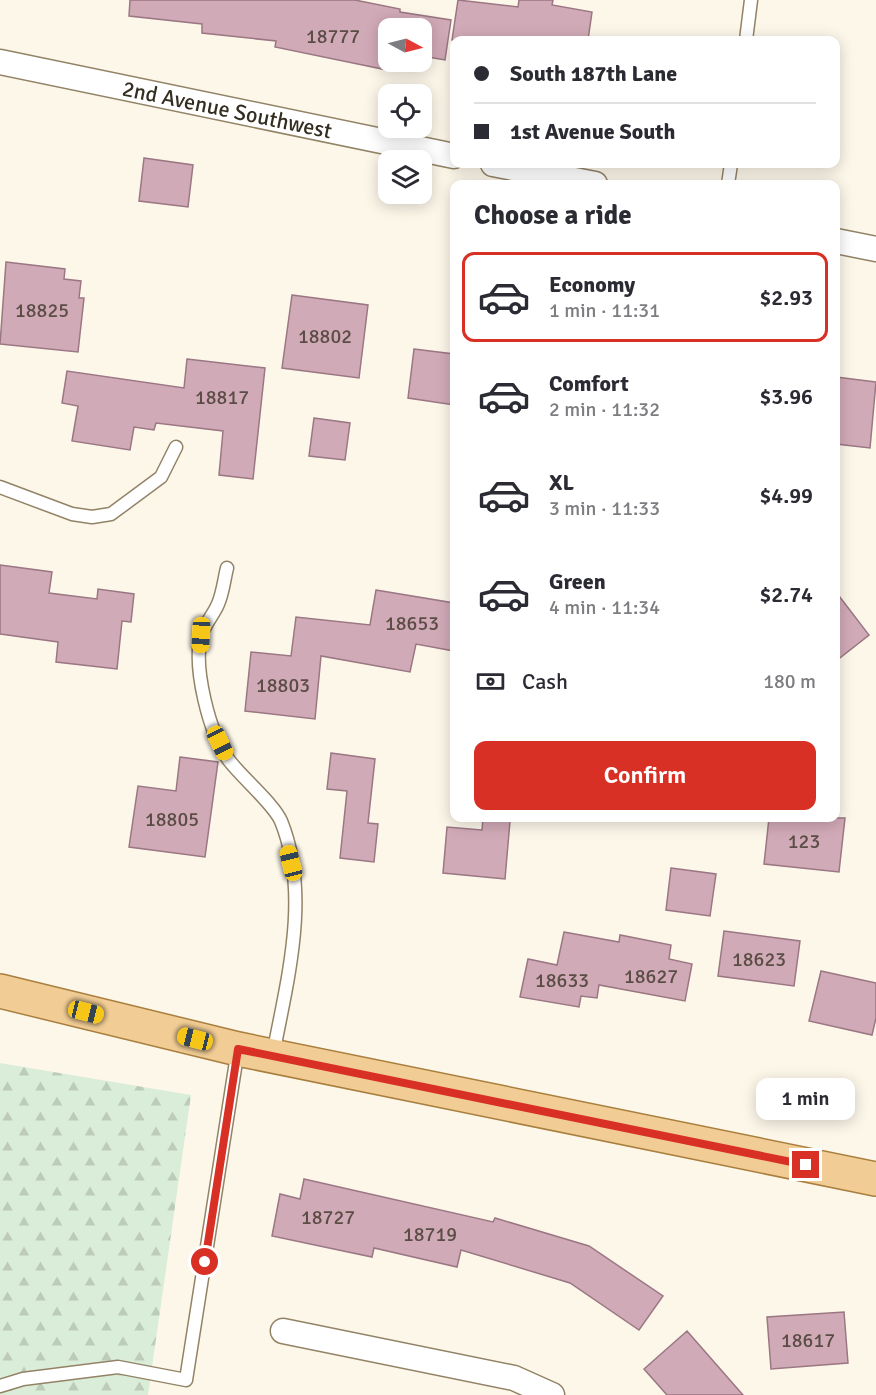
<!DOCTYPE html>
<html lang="en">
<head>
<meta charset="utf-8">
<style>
	body { margin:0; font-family:Signika,sans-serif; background:#f7f7f7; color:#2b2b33; height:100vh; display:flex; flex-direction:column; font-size:22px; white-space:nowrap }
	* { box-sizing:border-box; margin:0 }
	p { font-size:20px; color:#7c7c81 }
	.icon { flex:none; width:33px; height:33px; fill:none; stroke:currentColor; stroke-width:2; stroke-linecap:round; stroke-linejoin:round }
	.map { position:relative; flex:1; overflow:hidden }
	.side { position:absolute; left:450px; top:180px; width:390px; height:642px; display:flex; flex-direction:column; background:#fff; border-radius:12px; box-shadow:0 3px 15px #0003 }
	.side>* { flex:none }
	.banner { position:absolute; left:450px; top:36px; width:390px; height:132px; border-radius:12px; box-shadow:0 3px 15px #0003; display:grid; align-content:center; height:132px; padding:0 24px; background:#fff }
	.needle { width:39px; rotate:97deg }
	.controls { position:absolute; left:378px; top:18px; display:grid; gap:12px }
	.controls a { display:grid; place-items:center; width:54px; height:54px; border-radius:12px; background:#fff; box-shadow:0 3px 15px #0003; font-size:30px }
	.end { position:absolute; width:27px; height:27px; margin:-14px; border:8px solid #d93025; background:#fff; box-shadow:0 0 0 3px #fff }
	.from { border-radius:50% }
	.bubble { position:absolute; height:42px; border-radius:12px; background:#fff; box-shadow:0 3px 15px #0003; font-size:20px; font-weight:600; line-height:42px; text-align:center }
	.car { position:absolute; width:18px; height:36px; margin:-18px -9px; border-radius:8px; box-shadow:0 0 4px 2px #0007; background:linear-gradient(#f5c518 24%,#345 0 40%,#f5c518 0 76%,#345 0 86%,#f5c518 0) }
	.banner b { display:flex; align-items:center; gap:21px; height:57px; font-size:22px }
	.banner b+b { border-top:2px solid #e1e1e2 }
	.banner i { width:15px; height:15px; background:#2b2b33 }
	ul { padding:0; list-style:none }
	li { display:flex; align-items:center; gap:18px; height:90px; margin:0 12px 9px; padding:0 12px; border:3px solid transparent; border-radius:12px }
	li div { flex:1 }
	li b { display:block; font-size:22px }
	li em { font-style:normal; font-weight:600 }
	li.current { border-color:#d93025 }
	li>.icon { width:54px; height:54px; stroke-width:1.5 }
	h2 { padding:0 24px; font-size:27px; line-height:72px }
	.pay { display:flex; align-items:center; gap:15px; height:66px; padding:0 24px; font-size:22px }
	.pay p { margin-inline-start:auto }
	.button { display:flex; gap:12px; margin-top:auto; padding:12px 24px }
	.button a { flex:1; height:69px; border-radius:12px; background:#d93025; color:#fff; font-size:24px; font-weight:600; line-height:69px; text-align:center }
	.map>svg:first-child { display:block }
	.forest { fill:url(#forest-firs) }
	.building { fill:#d1aab7; stroke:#9a7783; stroke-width:1.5 }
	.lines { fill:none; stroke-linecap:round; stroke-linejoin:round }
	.lane-casing { stroke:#938366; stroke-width:15 }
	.street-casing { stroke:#938366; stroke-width:27 }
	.primary-casing { stroke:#a97f3e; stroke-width:36 }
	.lane { stroke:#fff; stroke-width:12 }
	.street { stroke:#fff; stroke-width:24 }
	.primary { stroke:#f1cc94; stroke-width:33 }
	.route { stroke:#d93025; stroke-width:8 }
	.labels { text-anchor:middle; stroke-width:6; stroke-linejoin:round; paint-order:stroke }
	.number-label { font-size:20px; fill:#5b4d46 }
	.street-label { font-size:22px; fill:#342e21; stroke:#fdf7ea }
</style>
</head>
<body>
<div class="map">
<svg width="876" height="1395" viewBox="0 0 876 1395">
	<defs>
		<pattern id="forest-firs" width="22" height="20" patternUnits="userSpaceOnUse" patternTransform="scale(1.5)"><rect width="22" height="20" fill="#daedd8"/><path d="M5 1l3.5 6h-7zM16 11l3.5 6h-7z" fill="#bcccb9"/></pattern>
	</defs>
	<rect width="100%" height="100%" fill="#fdf7ea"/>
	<path class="forest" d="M0 1063 191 1095 148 1395H0Z"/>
	<path class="building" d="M130 0H355L400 9V12L451 20 445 60 422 56V28H388L387 70 275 47 276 41 202 33V24L129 16Z
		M458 0 518 7 519 0H553L552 5 592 12 588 40H452Z
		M144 158 193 165 188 207 139 201Z
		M6 262 65 269 64 279 81 281 79 298H84L78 352 0 344Z
		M292 295 368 305 359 378 282 368Z
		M414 349 454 354V405L408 398Z
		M187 359 265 368 253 479 219 475 223 431 156 423 154 430 134 427 130 450 72 441 78 406 62 403 67 371 184 388Z
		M836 377 876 382 870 448 836 444Z
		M314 418 350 423 345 460 309 456Z
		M0 565 52 572 49 593 97 599 98 589 134 594 131 622 122 621 117 669 56 662 58 642 0 634Z
		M376 590 454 603V651L416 644 410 672 321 656 315 719 245 711 251 652 291 656 296 617 370 625Z
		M836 592 869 635 836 661Z
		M331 753 375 759 368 823 378 824 374 862 340 858 347 791 327 789Z
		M180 757 218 762 205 857 129 847 138 786 176 791Z
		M483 818 510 821 505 879 443 873 447 827 482 830Z
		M769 818H845L839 872 764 864Z
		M671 868 716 874 710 916 666 910Z
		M724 931 800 941 794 986 718 976Z
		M564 932 619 942 620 935 671 945 669 959 692 964 685 1001 599 985 597 998 581 996 579 1007 520 997 528 959 557 965Z
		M821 971 876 983V1018L872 1035 809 1021Z
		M304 1179 493 1222 495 1218 589 1246 663 1296 639 1330 570 1283 461 1250 457 1267 374 1248 372 1257 272 1236 280 1194 300 1199Z
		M844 1312 848 1363 771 1369 767 1317Z
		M687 1331 743 1395H667L644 1369Z"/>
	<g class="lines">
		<defs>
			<path id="lane" d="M746 40 751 0
				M728 184 731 164
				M0 487 72 514 92 517 111 514 161 477 176 447
				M227 568C224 580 223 593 218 604 214 614 204 625 201 636 193 668 209 732 228 759 241 777 273 803 281 821 311 895 287 980 273 1055
				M0 1386 23 1379 118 1367 186 1380 238 1049"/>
			<g id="street">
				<path id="s1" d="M0 62 454 156"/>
				<path d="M493 164 595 184"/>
				<path d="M836 241 876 249"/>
				<path d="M283 1331 514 1378 552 1395"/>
			</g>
			<path id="primary" d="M0 991 238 1049 876 1179"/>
		</defs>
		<use href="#lane" class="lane-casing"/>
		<use href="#street" class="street-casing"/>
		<use href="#primary" class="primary-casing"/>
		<use href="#lane" class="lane"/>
		<use href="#street" class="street"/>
		<use href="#primary" class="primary"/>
	</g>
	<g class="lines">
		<path class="route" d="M205 1262 238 1049 806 1165"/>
	</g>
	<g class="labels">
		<g class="number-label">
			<text x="333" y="43">18777</text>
			<text x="42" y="317">18825</text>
			<text x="325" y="343">18802</text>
			<text x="222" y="404">18817</text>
			<text x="412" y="630">18653</text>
			<text x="283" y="692">18803</text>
			<text x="172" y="826">18805</text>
			<text x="804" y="848">123</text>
			<text x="759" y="966">18623</text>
			<text x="651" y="983">18627</text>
			<text x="562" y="987">18633</text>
			<text x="328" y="1224">18727</text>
			<text x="430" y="1241">18719</text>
			<text x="808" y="1347">18617</text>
		</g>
		<g class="street-label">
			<text dy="8" stroke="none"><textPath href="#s1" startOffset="232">2nd Avenue Southwest</textPath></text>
		</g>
	</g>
</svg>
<div class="controls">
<a><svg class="needle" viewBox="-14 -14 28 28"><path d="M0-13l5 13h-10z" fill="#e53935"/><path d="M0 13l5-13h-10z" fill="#7c7c81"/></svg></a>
<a><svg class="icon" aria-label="locate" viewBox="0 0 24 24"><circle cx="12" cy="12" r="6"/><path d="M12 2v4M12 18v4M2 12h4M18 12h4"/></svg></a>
<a><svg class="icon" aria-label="layers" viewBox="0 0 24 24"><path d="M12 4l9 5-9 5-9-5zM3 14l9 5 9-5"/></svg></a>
</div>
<i class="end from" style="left:205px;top:1262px"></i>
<i class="end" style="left:806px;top:1165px"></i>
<div class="bubble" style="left:756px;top:1078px;width:99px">1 min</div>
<i class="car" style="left:201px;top:635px;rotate:183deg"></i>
<i class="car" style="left:220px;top:743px;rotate:154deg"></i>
<i class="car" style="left:291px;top:863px;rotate:346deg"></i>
<i class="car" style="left:86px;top:1012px;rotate:104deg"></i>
<i class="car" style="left:195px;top:1039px;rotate:284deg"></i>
<div class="banner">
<b><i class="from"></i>South 187th Lane</b>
<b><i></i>1st Avenue South</b>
</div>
<section class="side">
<h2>Choose a ride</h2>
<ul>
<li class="current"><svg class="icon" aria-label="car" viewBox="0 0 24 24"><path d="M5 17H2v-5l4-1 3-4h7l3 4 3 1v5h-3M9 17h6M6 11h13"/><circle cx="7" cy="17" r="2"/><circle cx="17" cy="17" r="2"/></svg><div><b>Economy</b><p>1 min · 11:31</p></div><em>$2.93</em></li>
<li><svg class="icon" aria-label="car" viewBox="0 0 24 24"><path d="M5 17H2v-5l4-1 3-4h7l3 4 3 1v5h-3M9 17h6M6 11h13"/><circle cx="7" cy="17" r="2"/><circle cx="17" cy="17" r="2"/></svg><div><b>Comfort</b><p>2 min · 11:32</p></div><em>$3.96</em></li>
<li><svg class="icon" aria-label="car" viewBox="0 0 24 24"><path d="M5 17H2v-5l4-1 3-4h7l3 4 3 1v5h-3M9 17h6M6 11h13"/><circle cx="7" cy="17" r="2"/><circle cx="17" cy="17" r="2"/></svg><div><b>XL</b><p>3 min · 11:33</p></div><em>$4.99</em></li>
<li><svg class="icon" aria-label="car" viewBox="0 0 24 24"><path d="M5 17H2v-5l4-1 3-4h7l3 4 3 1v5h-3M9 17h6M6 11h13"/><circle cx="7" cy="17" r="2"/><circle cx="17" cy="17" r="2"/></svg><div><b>Green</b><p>4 min · 11:34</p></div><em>$2.74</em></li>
</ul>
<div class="pay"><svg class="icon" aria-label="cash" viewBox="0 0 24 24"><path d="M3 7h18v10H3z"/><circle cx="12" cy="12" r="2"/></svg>Cash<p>180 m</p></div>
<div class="button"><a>Confirm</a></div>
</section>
</div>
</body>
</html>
